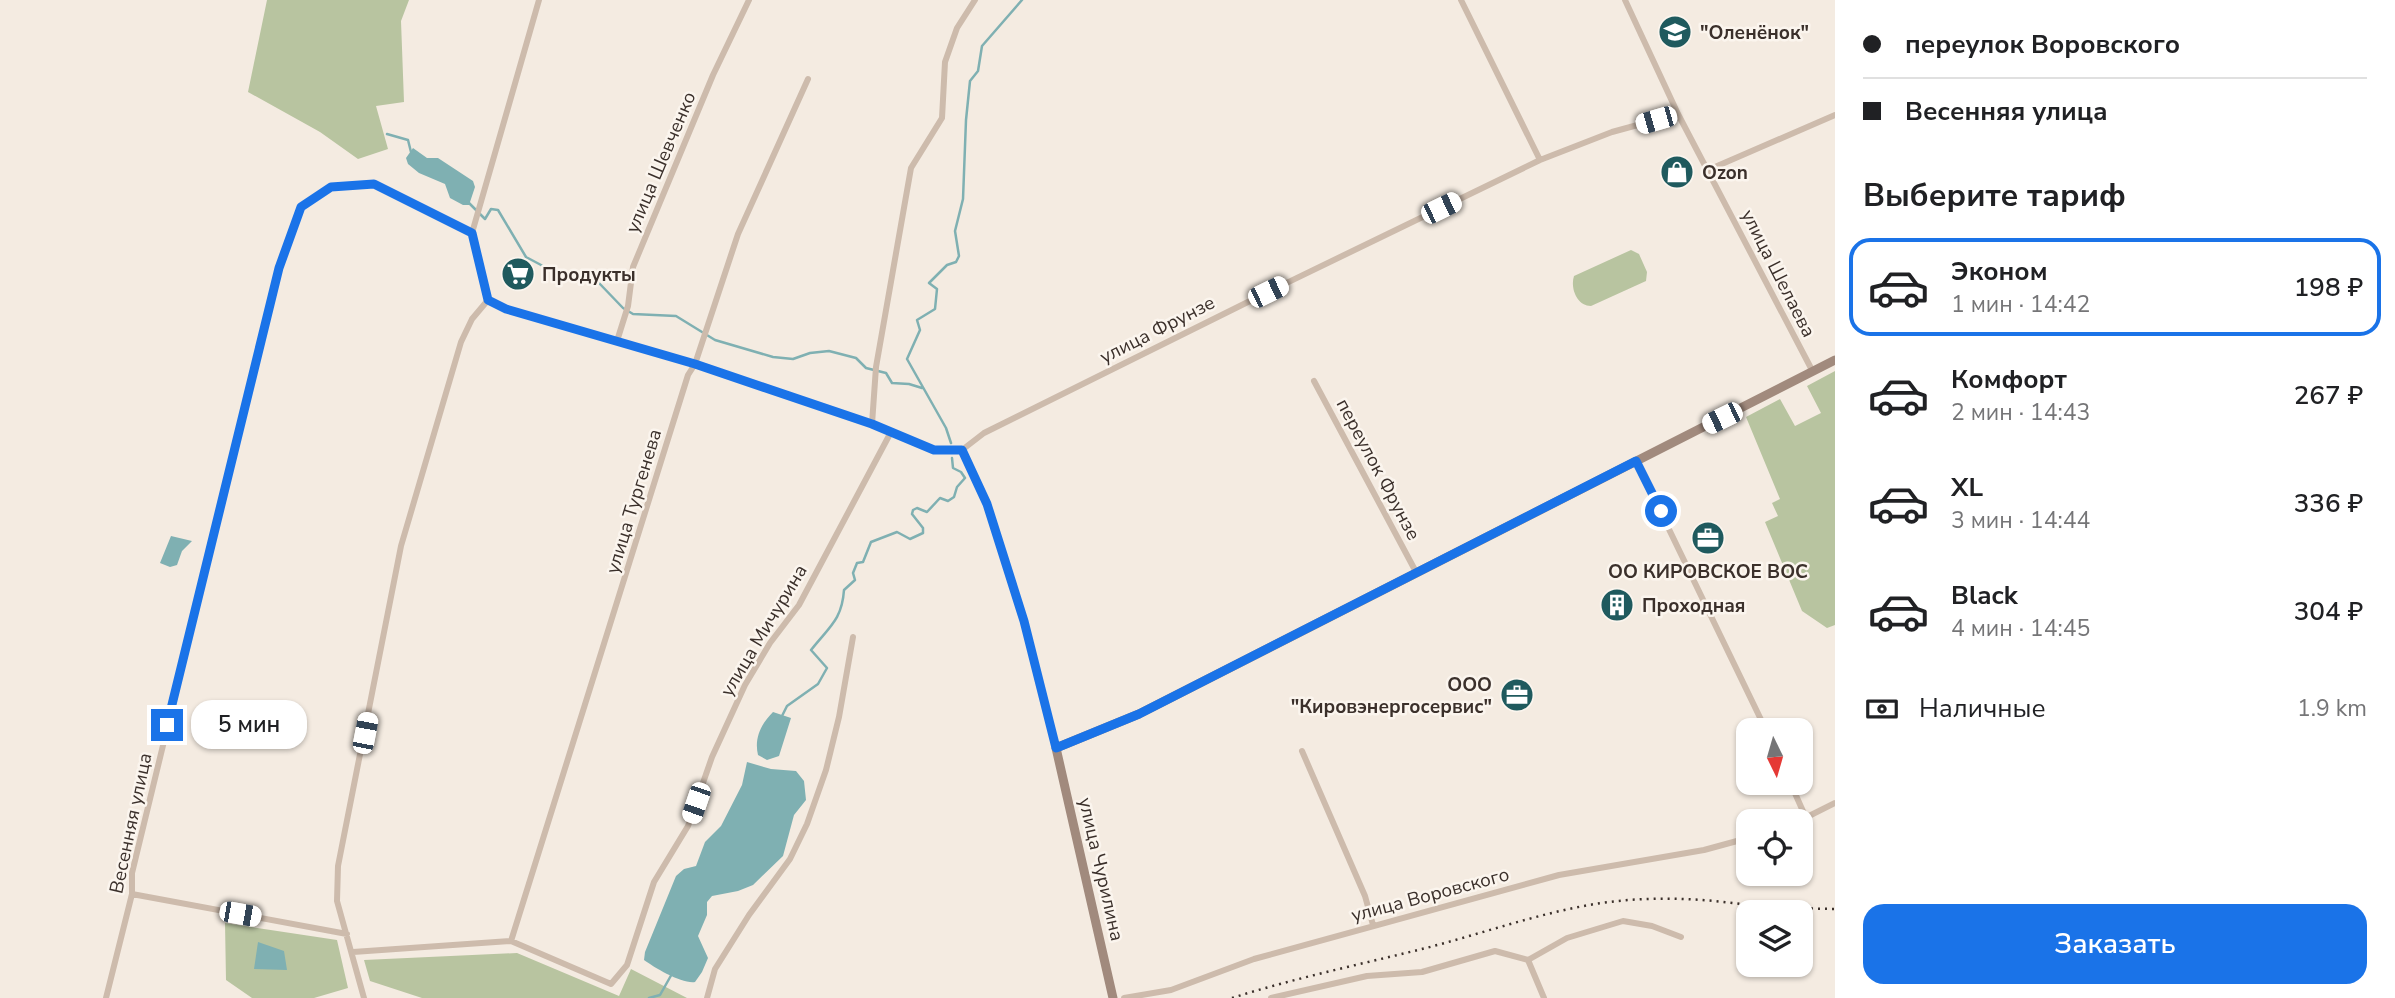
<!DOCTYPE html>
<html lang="ru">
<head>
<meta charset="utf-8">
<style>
	body { margin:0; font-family:"Nunito Sans",sans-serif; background:#f2f2f2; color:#202124; height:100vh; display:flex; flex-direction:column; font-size:26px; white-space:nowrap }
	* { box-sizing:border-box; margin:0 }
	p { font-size:23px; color:#757577 }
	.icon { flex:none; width:38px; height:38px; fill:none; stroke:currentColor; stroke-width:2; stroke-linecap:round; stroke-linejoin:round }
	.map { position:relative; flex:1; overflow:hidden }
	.details { display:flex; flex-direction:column; background:#fff; width:560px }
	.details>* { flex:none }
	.banner { display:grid; align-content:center; height:154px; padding:0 28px; background:#fff }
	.needle { width:46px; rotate:175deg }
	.controls { position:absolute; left:1736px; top:718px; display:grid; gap:14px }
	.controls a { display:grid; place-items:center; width:77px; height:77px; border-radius:14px; background:#fff; box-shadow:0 2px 5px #0004; font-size:35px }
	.end { position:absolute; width:32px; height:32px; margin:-16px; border:9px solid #1a73e8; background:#fff; box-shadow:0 0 0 4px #fff }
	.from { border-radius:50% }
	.bubble { position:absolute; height:49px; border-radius:21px; background:#fff; box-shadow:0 2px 5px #0004; font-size:23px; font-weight:600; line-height:49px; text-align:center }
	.car { position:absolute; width:21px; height:42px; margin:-21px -10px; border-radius:9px; box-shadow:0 0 5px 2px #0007; background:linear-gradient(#fff 24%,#345 0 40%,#fff 0 76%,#345 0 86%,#fff 0) }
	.banner b { display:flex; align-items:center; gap:24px; height:66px; font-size:26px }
	.banner b+b { border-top:2px solid #e0e0e0 }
	.banner i { width:18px; height:18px; background:#202124 }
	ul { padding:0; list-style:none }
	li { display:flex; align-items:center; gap:21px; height:98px; margin:0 14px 10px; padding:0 14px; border:4px solid transparent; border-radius:21px }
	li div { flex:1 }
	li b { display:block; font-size:26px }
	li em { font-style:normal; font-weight:600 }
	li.active { border-color:#1a73e8 }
	li>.icon { width:63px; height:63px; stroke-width:1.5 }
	h2 { padding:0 28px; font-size:32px; line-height:84px }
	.pay { display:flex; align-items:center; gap:18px; height:77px; padding:0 28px; font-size:26px }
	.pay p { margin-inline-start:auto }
	.action { display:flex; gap:14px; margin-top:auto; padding:14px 28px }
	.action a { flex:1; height:80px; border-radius:21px; background:#1a73e8; color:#fff; font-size:28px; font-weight:600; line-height:80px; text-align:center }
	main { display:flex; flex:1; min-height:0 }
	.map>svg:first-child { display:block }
	.green { fill:#b8c4a0 }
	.water { fill:#7fb0b2 }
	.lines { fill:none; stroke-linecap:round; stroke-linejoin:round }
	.stream { stroke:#7fb0b2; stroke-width:2.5 }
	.street { stroke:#cdbbac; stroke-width:6 }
	.secondary { stroke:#a18a7d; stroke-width:9 }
	.rail { stroke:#3b302b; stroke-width:2.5; stroke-dasharray:2 5; stroke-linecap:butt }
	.route { stroke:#1a73e8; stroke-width:9 }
	.labels { text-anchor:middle; stroke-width:5; stroke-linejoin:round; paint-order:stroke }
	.poi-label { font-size:19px; font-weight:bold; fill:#3b302b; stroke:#fbf5ee; text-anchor:start }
	.street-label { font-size:19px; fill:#3b302b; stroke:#fbf5ee }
</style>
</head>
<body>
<main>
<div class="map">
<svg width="1835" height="998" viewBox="0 0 1835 998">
	<rect width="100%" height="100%" fill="#f4ebe1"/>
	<path class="green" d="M267 0H409L401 21 404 102 376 106 388 149 358 159 320 132 248 92Z
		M1631 250 1639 254 1647 272 1646 281 1591 306C1577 306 1570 288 1574 276Z
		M1835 371V625L1827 628 1802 611 1765 522 1778 516 1772 503 1780 499 1746 417 1780 399 1795 426 1821 413 1807 386Z
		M225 923 337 940 348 988 314 998H252L226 980Z
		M517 953 619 996 631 969 687 998H422L370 981 364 960Z"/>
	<path class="water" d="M413 148 427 158H438L473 181 475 187 469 205H463L450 198 445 184 419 173 408 164 406 158Z
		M171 536 192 541 182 551 177 565 170 567 160 563Z
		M773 712 791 718 779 756 767 760 758 755C754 738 761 724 773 712Z
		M747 762 771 769 796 771 804 781 806 800 794 815 783 856 753 885 738 891 712 896 707 902V915L698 936 708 958 702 972 695 982C682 984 655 968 644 960L645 952 676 876 684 869 696 866 705 842 721 826 742 785Z
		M258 942 284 951 287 970 254 969Z"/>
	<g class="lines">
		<path class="stream" d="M387 134 408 140 411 152
			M468 202 485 219 491 209 498 210 526 257 558 274 577 273 588 276 599 283 623 308 633 314 676 316 715 340 773 357 793 359 810 353 829 351 856 358 866 368 886 373 892 383 909 384 922 388
			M951 443 946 428 907 359 920 330 917 320 935 309 937 289 929 283 947 265 956 262 959 256 955 231 963 199 966 120 970 81 978 71 982 46 1022 0
			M782 716 787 706 818 684 827 668 811 650C829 627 842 620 844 590L855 580 853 573 857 563 863 562 871 542 897 532 910 539 923 533V528L912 514 913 510 917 508 927 512 940 498 948 501 954 497 957 487 965 478 961 472 953 468 952 458
			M649 998 660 995 673 972"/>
		<path class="street" d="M1461 0 1540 160
			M1625 0 1678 114 1813 372
			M1708 170 1835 115
			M488 300 506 309 695 364 872 424 934 450H962
			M617 341 628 306 633 267 713 75 749 0
			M1314 381 1416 572
			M872 424 876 367 911 168 942 118 945 62 957 28 975 0
			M962 450 984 433 1268 292 1540 160 1612 132 1678 114
			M962 450 987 504 1024 621 1056 748
			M1636 461 1766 730
			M1302 751 1365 896 1373 925
			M1790 782 1806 818
			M1799 821 1835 803
			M132 894 347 934
			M511 941 688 375 695 364 738 234 808 79
			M353 952 511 941 611 984 627 965 654 882 688 826 712 757 745 685 770 643 799 605 891 432
			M1528 960 1544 998
			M106 998 132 894V873L279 268 301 207 331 187 374 184 472 233
			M364 998 337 901 338 866 401 546 461 342 472 319 488 300 472 233 539 0
			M707 998 715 969 749 915 790 859 807 824 826 770 839 717 853 637
			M1124 998 1171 990 1254 959 1559 875 1704 850 1748 838
			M1271 998 1367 976 1422 972 1495 951 1528 960 1567 938 1623 921 1652 926 1681 937"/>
		<path class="secondary" d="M1113 998 1056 748 1139 714 1835 360"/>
		<path class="rail" d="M1783 908 1835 909
			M1232 998C1295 978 1362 964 1426 948 1484 933 1542 912 1601 903 1666 894 1726 900 1791 912"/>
	</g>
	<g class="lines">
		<path class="route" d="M167 725 279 268 301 207 331 187 374 184 472 233 488 300 506 309 695 364 872 424 934 450H962L987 504 1024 621 1056 748 1139 714 1636 461 1661 511"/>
	</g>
	<defs>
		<symbol id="school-disc" viewBox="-11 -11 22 22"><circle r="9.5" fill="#1f5a5e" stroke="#fbf5ee"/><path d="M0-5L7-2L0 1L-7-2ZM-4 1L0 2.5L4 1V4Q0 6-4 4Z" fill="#fff"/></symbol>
		<symbol id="shop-disc" viewBox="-11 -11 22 22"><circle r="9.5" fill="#1f5a5e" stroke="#fbf5ee"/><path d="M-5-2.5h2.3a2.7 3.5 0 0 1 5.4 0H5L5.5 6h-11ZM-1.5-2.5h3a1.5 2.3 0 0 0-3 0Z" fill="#fff"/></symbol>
		<symbol id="supermarket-disc" viewBox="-11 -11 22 22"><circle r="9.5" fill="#1f5a5e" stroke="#fbf5ee"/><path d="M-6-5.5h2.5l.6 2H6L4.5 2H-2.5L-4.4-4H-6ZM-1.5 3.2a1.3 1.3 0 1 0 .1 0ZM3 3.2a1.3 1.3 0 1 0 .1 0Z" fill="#fff"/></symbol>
		<symbol id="office-disc" viewBox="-11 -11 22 22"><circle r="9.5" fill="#1f5a5e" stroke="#fbf5ee"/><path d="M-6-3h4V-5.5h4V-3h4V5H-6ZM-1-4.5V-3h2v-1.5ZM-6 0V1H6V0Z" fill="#fff"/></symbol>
		<symbol id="building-disc" viewBox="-11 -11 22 22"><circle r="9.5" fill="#1f5a5e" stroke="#fbf5ee"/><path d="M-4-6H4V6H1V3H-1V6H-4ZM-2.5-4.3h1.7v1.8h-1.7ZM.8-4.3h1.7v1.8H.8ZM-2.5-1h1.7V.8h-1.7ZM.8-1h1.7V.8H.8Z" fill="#fff"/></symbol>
	</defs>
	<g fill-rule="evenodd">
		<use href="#school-disc" x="1656" y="13" width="38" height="38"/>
		<use href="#shop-disc" x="1658" y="153" width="38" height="38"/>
		<use href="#supermarket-disc" x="499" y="255" width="38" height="38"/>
		<use href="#office-disc" x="1689" y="519" width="38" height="38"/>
		<use href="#building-disc" x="1598" y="586" width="38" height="38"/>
		<use href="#office-disc" x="1498" y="676" width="38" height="38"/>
	</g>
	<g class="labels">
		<g class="poi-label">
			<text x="1700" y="39">"Оленёнок"</text>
			<text x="1702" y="179">Ozon</text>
			<text x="542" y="281">Продукты</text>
			<text x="1708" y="578" text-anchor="middle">ОО КИРОВСКОЕ ВОС</text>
			<text x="1642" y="612">Проходная</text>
			<text x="1492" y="691" text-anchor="end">ООО<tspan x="1492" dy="22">"Кировэнергосервис"</tspan></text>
		</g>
		<g class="street-label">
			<text transform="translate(660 162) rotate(-67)" y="7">улица Шевченко</text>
			<text transform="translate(1779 273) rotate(63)" y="7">улица Шелаева</text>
			<text transform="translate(1157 329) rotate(-27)" y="7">улица Фрунзе</text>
			<text transform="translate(1379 469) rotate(62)" y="7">переулок Фрунзе</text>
			<text transform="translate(633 501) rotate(-73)" y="7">улица Тургенева</text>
			<text transform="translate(763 630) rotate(-59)" y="7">улица Мичурина</text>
			<text transform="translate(130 823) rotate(-78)" y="7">Весенняя улица</text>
			<text transform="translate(1102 869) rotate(77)" y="7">улица Чурилина</text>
			<text transform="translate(1430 894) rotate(-15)" y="7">улица Воровского</text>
		</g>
	</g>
</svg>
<div class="controls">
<a><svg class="needle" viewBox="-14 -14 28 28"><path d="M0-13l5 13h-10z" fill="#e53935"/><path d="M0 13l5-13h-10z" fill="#757577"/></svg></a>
<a><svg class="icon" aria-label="locate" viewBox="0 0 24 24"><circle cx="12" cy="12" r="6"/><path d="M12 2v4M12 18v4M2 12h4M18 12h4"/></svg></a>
<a><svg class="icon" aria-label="layers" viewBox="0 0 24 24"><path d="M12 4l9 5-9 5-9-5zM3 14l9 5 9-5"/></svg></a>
</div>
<i class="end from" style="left:1661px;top:511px"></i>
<i class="end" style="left:167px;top:725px"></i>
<div class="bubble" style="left:191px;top:700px;width:116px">5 мин</div>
<i class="car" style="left:1656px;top:120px;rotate:254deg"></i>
<i class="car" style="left:1441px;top:208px;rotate:64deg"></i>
<i class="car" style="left:1268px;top:292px;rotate:64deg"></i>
<i class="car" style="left:1722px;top:418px;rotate:244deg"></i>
<i class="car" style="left:365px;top:733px;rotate:11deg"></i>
<i class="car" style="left:696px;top:803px;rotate:199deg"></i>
<i class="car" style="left:240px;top:914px;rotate:100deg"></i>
</div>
<section class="details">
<div class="banner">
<b><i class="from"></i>переулок Воровского</b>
<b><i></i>Весенняя улица</b>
</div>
<h2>Выберите тариф</h2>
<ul>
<li class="active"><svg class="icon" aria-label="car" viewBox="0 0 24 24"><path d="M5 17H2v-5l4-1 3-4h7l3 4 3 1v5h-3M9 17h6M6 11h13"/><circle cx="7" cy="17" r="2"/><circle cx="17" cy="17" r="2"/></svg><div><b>Эконом</b><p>1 мин · 14:42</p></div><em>198 ₽</em></li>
<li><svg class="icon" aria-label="car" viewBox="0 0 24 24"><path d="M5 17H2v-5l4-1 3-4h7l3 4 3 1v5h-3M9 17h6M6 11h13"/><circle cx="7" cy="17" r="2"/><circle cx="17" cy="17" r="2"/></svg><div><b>Комфорт</b><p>2 мин · 14:43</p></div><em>267 ₽</em></li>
<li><svg class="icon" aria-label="car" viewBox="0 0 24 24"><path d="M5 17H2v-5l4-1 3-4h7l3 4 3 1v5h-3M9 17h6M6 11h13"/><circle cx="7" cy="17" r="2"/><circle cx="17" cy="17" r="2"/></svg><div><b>XL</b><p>3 мин · 14:44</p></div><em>336 ₽</em></li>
<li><svg class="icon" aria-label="car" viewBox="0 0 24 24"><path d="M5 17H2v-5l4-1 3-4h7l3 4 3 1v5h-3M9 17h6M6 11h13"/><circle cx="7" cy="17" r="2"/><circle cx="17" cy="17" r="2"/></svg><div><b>Black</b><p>4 мин · 14:45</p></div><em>304 ₽</em></li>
</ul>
<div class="pay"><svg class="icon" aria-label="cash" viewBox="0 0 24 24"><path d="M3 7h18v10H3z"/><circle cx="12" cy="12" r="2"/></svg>Наличные<p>1.9 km</p></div>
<div class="action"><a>Заказать</a></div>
</section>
</main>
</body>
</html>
